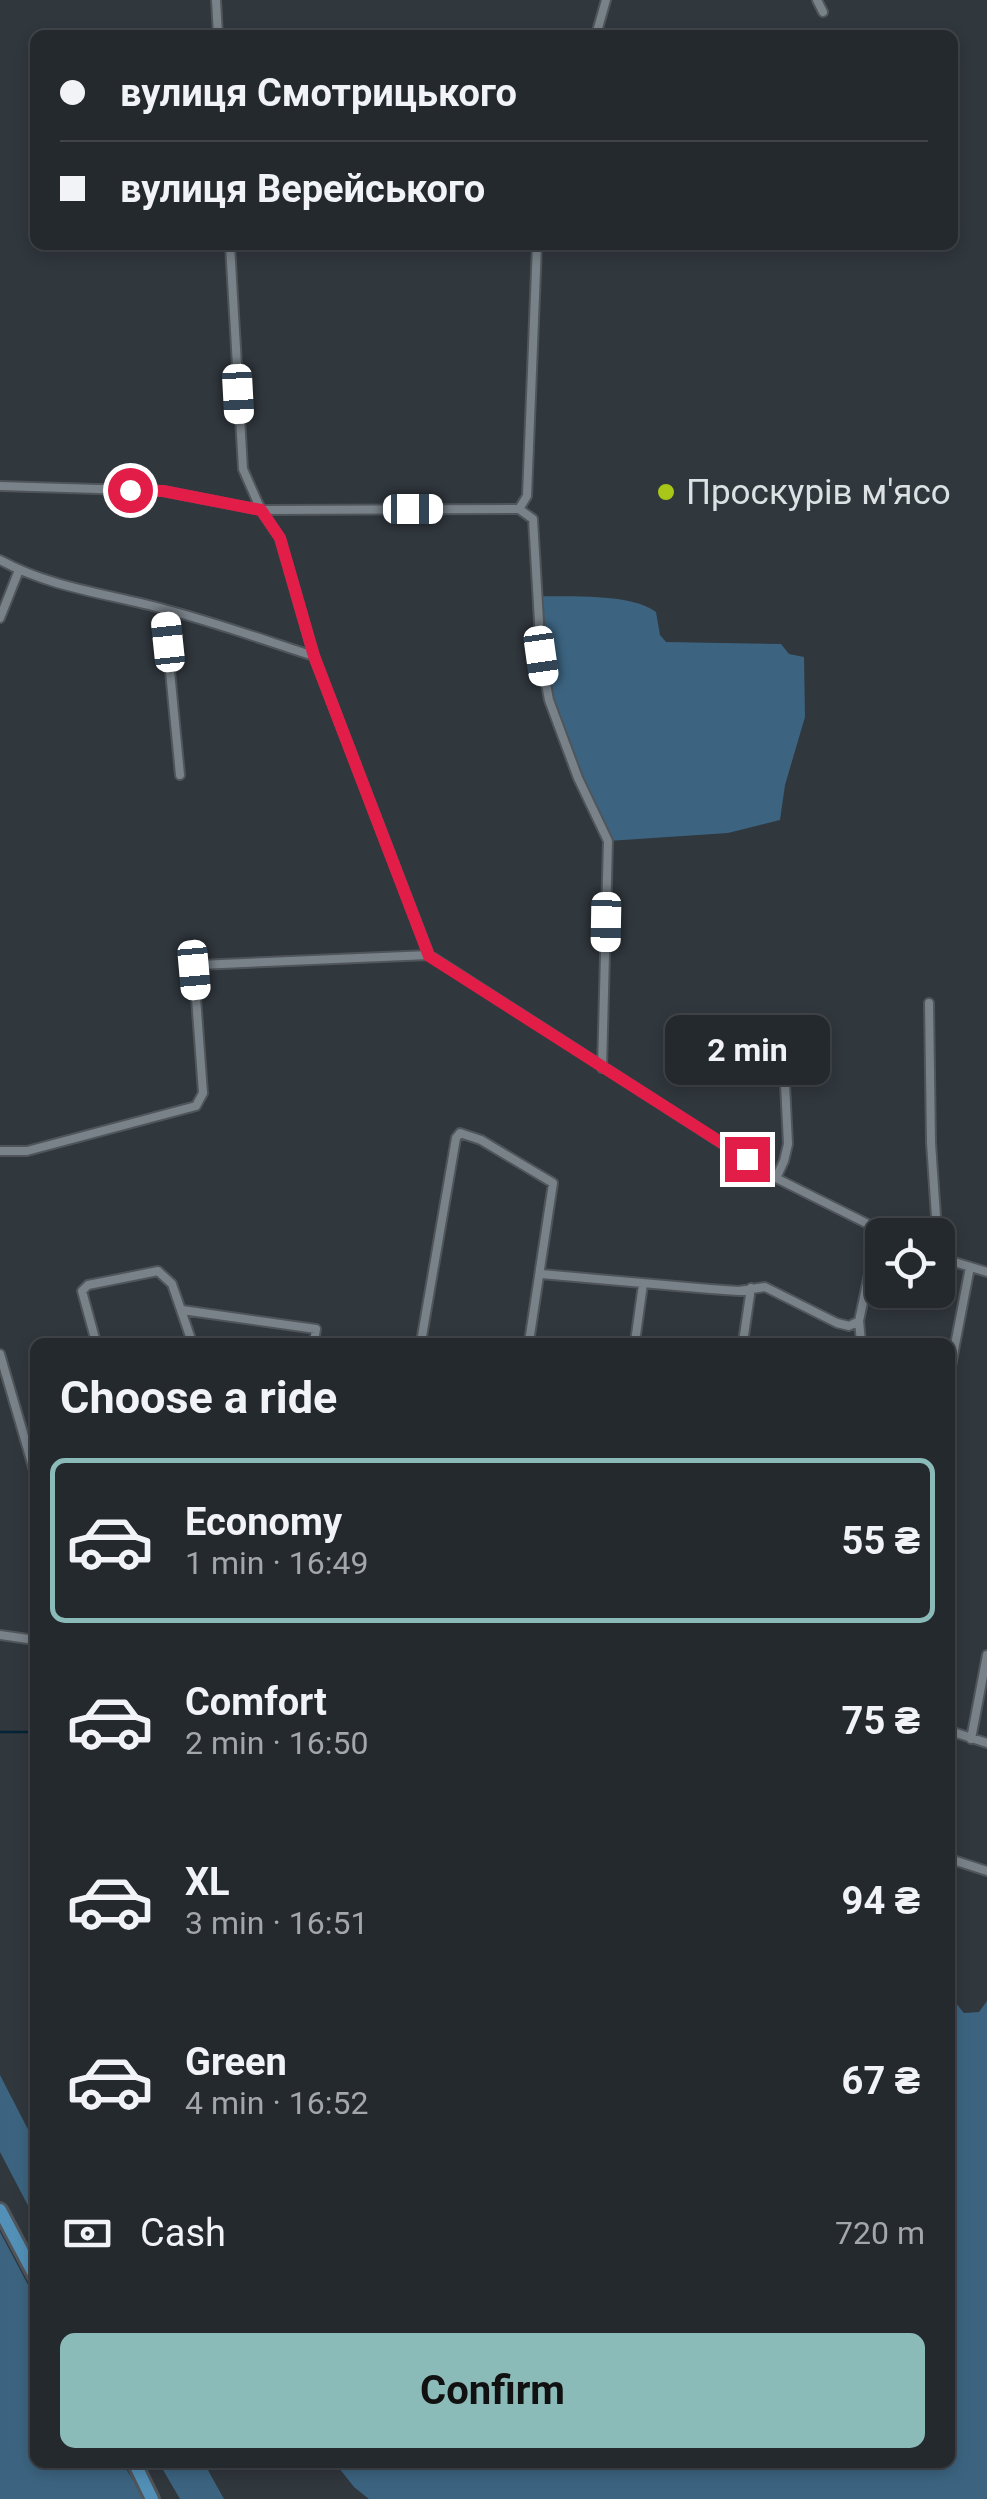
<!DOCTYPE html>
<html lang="en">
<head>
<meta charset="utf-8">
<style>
	body { margin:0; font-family:Roboto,sans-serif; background:#30353a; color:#f1f3f6; height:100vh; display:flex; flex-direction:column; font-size:38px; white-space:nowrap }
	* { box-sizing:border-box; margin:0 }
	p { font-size:32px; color:#a3a6aa }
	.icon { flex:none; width:55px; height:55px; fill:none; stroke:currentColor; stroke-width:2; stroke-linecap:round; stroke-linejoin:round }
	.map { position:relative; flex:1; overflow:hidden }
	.side { position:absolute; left:30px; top:1338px; width:925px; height:1130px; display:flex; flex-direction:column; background:#24292e; border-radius:15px; box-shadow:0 5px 15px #0003,0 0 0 2px #41454a }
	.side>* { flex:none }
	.guide { position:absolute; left:30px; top:30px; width:928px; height:220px; border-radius:15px; box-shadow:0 5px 15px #0003,0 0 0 2px #41454a; display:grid; align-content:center; height:220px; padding:0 30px; background:#24292e }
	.buttons { position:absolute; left:865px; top:1218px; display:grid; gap:20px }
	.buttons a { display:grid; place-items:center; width:90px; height:90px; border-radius:15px; background:#24292e; box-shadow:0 5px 15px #0003,0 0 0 2px #41454a; font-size:50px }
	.end { position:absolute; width:45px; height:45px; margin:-22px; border:12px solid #e11d48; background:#fff; box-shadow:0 0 0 5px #fff }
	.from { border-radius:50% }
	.bubble { position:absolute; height:70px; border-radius:15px; background:#24292e; box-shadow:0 5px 15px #0003,0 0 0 2px #41454a; font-size:32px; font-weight:700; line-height:70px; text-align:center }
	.car { position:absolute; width:30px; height:60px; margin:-30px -15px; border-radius:12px; box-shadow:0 0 8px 2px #0007; background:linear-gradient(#fff 24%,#345 0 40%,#fff 0 76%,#345 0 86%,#fff 0) }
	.guide b { display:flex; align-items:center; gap:35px; height:95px; font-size:38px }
	.guide b+b { border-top:2px solid #41454a }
	.guide i { width:25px; height:25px; background:#f1f3f6 }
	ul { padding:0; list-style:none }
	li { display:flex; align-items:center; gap:30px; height:165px; margin:0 20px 15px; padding:0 10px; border:5px solid transparent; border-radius:15px }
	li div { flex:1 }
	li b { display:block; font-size:38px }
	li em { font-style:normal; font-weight:700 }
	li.current { border-color:#8bbbb9 }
	li>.icon { width:90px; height:90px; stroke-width:1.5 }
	h2 { padding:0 30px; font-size:45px; line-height:120px }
	.pay { display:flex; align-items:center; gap:25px; height:110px; padding:0 30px; font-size:38px }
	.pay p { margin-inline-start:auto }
	.cta { display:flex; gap:20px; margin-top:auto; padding:20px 30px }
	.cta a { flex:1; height:115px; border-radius:15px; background:#8bbbb9; color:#111; font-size:40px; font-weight:700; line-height:115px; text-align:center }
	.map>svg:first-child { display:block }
	.green { fill:#3c6480 }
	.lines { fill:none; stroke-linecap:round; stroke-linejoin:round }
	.stream { stroke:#042337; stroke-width:2.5 }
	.street-casing { stroke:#4f555a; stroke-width:12 }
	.primary-casing { stroke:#4f555a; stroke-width:18 }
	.street { stroke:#798289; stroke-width:8 }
	.primary { stroke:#5290b7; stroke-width:12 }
	.route { stroke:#e11d48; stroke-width:12 }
	.poi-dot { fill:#a9c719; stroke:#30373d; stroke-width:4 }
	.labels { text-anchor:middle; stroke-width:8; stroke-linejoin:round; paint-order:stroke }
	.poi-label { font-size:35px; fill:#dce1e4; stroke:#30373d; text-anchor:start }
</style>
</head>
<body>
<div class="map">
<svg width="987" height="2499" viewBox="0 0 987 2499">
	<rect width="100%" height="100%" fill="#30373d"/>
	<path class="green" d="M537 596C567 597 632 593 656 612L660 635 666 642 781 644 789 654 804 657 805 717 785 785 780 820 728 833 608 841 549 700Z
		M950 1996 964 2013 979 2012 987 2001V2499H369L354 2487 335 2463 950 2462Z
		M0 2075 35 2143V2219L0 2152Z
		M0 2232 35 2298V2462L122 2463 146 2499H0Z
		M159 2463H204L224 2499H180Z"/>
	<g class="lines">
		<path class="stream" d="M0 1732H35"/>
		<defs>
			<path id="street" d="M216 0 218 35
				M817 0 823 12
				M596 35 606 0
				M230 245 243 469 261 510 280 538 314 656 429 955 776 1178 890 1235
				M537 245 527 496 519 509 533 519 541 656 549 700 578 778 608 841 602 1068
				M0 486 163 491 261 510 519 509
				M0 560C51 588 109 594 164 609 214 622 264 640 314 656
				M164 609 180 775
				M0 618 19 570
				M0 1151H27L196 1106 203 1093 194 970 199 965 429 955
				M776 1178 784 1161 788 1144 782 1024
				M938 1257 987 1272
				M541 1274 710 1289 739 1291 765 1287 837 1323 849 1326 859 1321
				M182 1310 316 1329 314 1342
				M96 1342 82 1291 88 1285 158 1271 172 1284 192 1342
				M421 1342 456 1138 460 1133 481 1140 553 1183 529 1342
				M635 1342 643 1284
				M743 1342 751 1288
				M861 1342 859 1321 879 1227 937 1231 931 1143 929 1003
				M0 1354 35 1474
				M950 1371 970 1267
				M0 1635 35 1640
				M950 1731 987 1743
				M971 1739 987 1655
				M950 1859 987 1871"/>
			<path id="primary" d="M0 2210 35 2276
				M134 2462 152 2499"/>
		</defs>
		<use href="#street" class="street-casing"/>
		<use href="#primary" class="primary-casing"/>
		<use href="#street" class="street"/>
		<use href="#primary" class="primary"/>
	</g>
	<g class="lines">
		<path class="route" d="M130 490 163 491 261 510 280 538 314 656 429 956 747 1159"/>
	</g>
	<circle class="poi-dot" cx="666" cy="492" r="10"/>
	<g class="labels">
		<g class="poi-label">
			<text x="686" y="504">Проскурів м'ясо</text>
		</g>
	</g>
</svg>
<div class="buttons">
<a><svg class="icon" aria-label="locate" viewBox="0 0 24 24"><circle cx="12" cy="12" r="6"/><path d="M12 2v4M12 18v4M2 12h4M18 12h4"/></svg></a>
</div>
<i class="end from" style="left:130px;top:490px"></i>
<i class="end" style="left:747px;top:1159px"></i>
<div class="bubble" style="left:665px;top:1015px;width:165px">2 min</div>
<i class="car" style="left:238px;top:394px;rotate:177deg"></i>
<i class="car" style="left:413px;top:509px;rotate:90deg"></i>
<i class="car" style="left:168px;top:642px;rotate:354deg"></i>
<i class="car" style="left:541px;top:656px;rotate:172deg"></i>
<i class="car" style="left:606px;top:922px;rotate:181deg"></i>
<i class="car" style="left:194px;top:970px;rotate:175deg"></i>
<div class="guide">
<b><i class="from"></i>вулиця Смотрицького</b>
<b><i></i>вулиця Верейського</b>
</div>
<section class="side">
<h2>Choose a ride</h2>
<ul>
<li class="current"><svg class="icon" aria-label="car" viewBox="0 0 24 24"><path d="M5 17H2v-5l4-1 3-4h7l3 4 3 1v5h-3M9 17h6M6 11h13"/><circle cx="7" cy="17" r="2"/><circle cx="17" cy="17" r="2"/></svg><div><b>Economy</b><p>1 min · 16:49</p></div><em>55 ₴</em></li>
<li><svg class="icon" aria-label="car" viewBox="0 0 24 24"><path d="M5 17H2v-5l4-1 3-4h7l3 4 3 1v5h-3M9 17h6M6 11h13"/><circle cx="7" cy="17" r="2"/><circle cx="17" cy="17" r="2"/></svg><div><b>Comfort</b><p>2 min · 16:50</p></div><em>75 ₴</em></li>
<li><svg class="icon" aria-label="car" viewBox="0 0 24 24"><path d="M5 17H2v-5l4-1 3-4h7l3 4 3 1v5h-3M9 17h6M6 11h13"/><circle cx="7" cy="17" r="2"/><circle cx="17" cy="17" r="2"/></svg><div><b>XL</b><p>3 min · 16:51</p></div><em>94 ₴</em></li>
<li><svg class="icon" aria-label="car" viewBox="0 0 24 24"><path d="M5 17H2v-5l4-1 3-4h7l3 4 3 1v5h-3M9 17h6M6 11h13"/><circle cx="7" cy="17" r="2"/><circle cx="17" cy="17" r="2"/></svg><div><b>Green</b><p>4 min · 16:52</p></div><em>67 ₴</em></li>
</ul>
<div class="pay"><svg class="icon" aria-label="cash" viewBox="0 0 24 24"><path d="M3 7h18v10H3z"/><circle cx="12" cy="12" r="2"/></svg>Cash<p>720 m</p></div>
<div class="cta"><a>Confirm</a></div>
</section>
</div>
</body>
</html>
